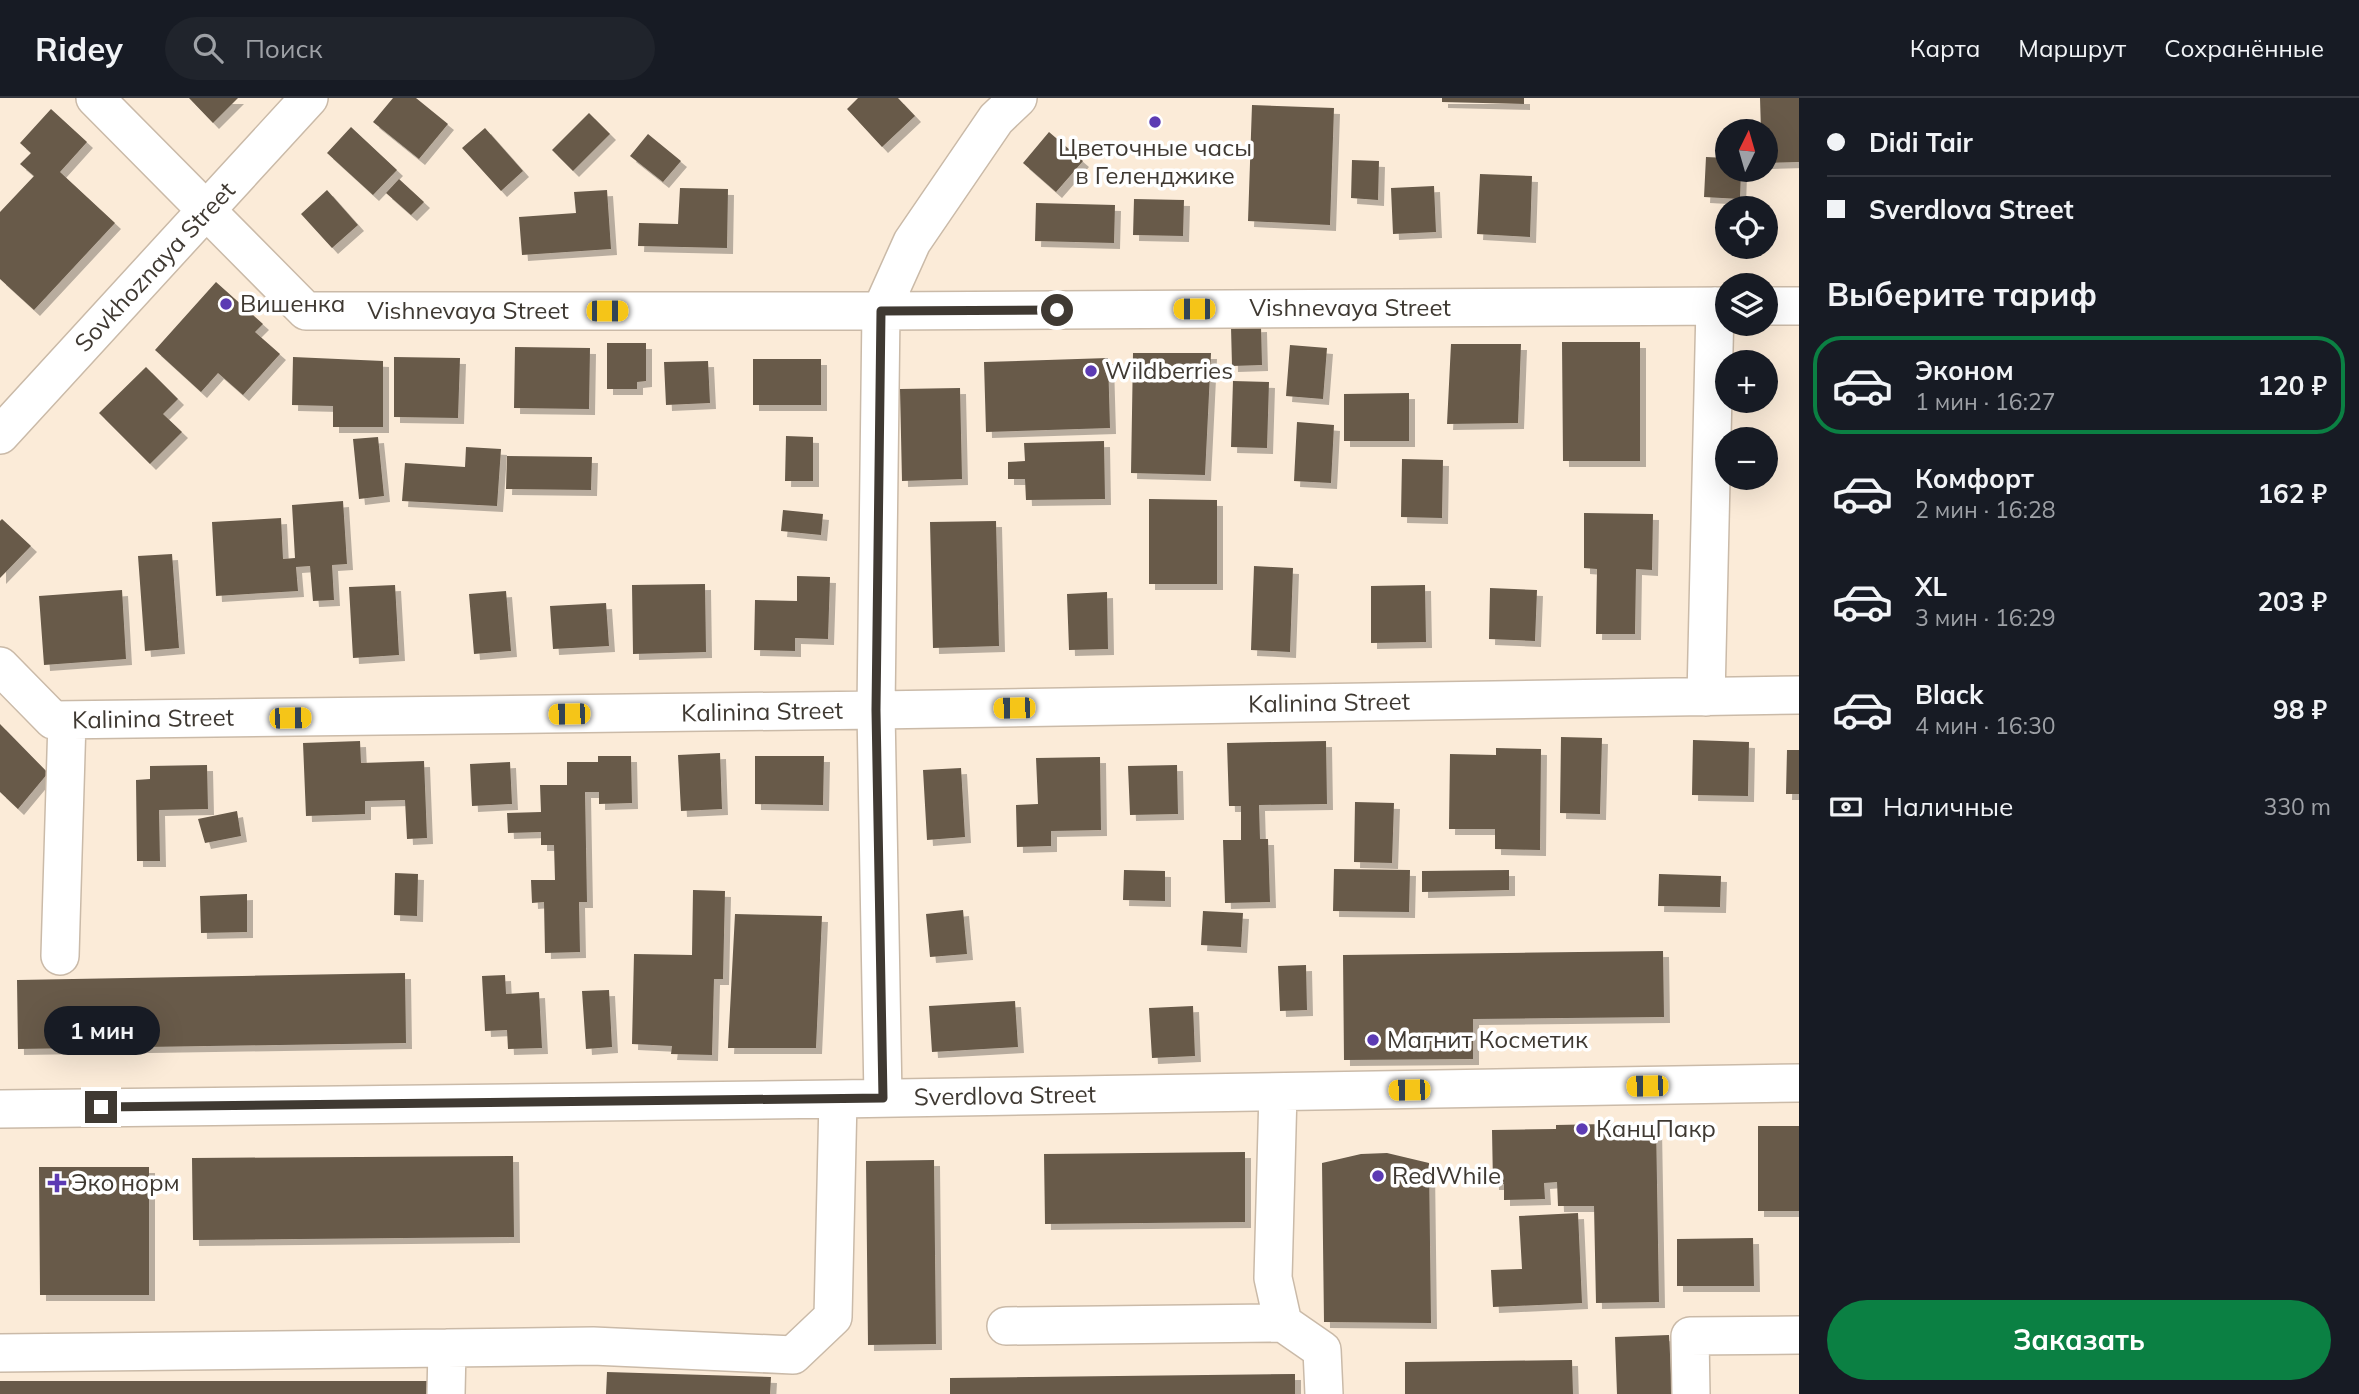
<!DOCTYPE html>
<html lang="ru">
<head>
<meta charset="utf-8">
<style>
	body { margin:0; font-family:Mulish,sans-serif; background:#20242c; color:#f1f3f6; height:100vh; display:flex; flex-direction:column; font-size:26px; white-space:nowrap }
	* { box-sizing:border-box; margin:0 }
	p { font-size:23px; color:#9ea1a6 }
	.icon { flex:none; width:38px; height:38px; fill:none; stroke:currentColor; stroke-width:2; stroke-linecap:round; stroke-linejoin:round }
	.map { position:relative; flex:1; overflow:hidden }
	.panel { display:flex; flex-direction:column; background:#171b24; width:560px }
	.panel>* { flex:none }
	.top-card { display:grid; align-content:center; height:154px; padding:0 28px; background:#171b24 }
	.needle { width:46px; rotate:5deg }
	.controls { position:absolute; left:1715px; top:21px; display:grid; gap:14px }
	.controls a { display:grid; place-items:center; width:63px; height:63px; border-radius:50%; background:#171b24; box-shadow:0 7px 28px #0002; font-size:35px }
	.end { position:absolute; width:32px; height:32px; margin:-16px; border:9px solid #3f3932; background:#fff; box-shadow:0 0 0 4px #fff }
	.from { border-radius:50% }
	.bubble { position:absolute; height:49px; border-radius:24px; background:#171b24; box-shadow:0 7px 28px #0002; font-size:23px; font-weight:700; line-height:49px; text-align:center }
	.car { position:absolute; width:21px; height:42px; margin:-21px -10px; border-radius:9px; box-shadow:0 0 5px 2px #0007; background:linear-gradient(#f5c518 24%,#345 0 40%,#f5c518 0 76%,#345 0 86%,#f5c518 0) }
	.top-card b { display:flex; align-items:center; gap:24px; height:66px; font-size:26px }
	.top-card b+b { border-top:2px solid #363941 }
	.top-card i { width:18px; height:18px; background:#f1f3f6 }
	ul { padding:0; list-style:none }
	li { display:flex; align-items:center; gap:21px; height:98px; margin:0 14px 10px; padding:0 14px; border:4px solid transparent; border-radius:28px }
	li div { flex:1 }
	li b { display:block; font-size:26px }
	li em { font-style:normal; font-weight:700 }
	li.current { border-color:#0b8043 }
	li>.icon { width:63px; height:63px; stroke-width:1.5 }
	h2 { padding:0 28px; font-size:32px; line-height:84px }
	.pay { display:flex; align-items:center; gap:18px; height:77px; padding:0 28px; font-size:26px }
	.pay p { margin-inline-start:auto }
	.primary-button { display:flex; gap:14px; margin-top:auto; padding:14px 28px }
	.primary-button a { flex:1; height:80px; border-radius:42px; background:#0b8043; color:#fff; font-size:28px; font-weight:700; line-height:80px; text-align:center }
	header { display:flex; align-items:center; gap:42px; box-sizing:border-box; height:98px; padding:0 35px; background:#171b24; border-bottom:2px solid #363941 }
	header strong { font-size:33px }
	nav { display:flex; gap:38px; margin-inline-start:auto; font-size:24px }
	.search { width:490px; height:63px; background:#20242c; display:flex; align-items:center; gap:18px; box-sizing:border-box; padding:0 24px; border-radius:38px; color:#9ea1a6; font-size:26px }
	main { display:flex; flex:1; min-height:0 }
	.map>svg:first-child { display:block }
	.building { fill:#675a4a; filter:url(#shadow) }
	.lines { fill:none; stroke-linecap:round; stroke-linejoin:round }
	.minor-casing { stroke:#cabaa8; stroke-width:40 }
	.minor { stroke:#fff; stroke-width:37 }
	.route { stroke:#3f3932; stroke-width:9 }
	.poi-dot { fill:#5c3bb3; stroke:#fff; stroke-width:2.5 }
	.labels { text-anchor:middle; stroke-width:7; stroke-linejoin:round; paint-order:stroke }
	.poi-label { font-size:24px; fill:#3f3932; stroke:#fff; text-anchor:start }
	.street-label { font-size:24px; fill:#3f3932; stroke:#fff }
</style>
</head>
<body>
<header>
<strong>Ridey</strong>
<div class="search"><svg class="icon" aria-label="search" viewBox="0 0 24 24"><circle cx="10" cy="10" r="6"/><path d="M15 15l6 6"/></svg>Поиск</div>
<nav><a>Карта</a><a>Маршрут</a><a>Сохранённые</a></nav>
</header>
<main>
<div class="map">
<svg width="1799" height="1296" viewBox="0 0 1799 1296">
	<defs>
		<filter id="shadow"><feDropShadow dx="6" dy="6" stdDeviation="0" flood-color="#0004"/></filter>
	</defs>
	<rect width="100%" height="100%" fill="#fbebd8"/>
	<path class="building" d="M189 0H238L213 25Z
		M393 0H416L448 26 419 61 373 24Z
		M858 0H898L915 18 882 49 847 11Z
		M1442 0H1524V6L1442 4Z
		M1760 0H1799V64L1766 65V33H1761Z
		M1252 7 1334 10 1330 127 1248 123Z
		M51 11 87 44 60 74 115 125 34 212 0 181V114L34 78 20 66 31 55 20 45Z
		M589 15 610 36 573 73 552 52Z
		M351 29 397 72 373 97 327 55Z
		M485 30 523 73 501 93 462 50Z
		M1049 34 1083 63 1056 94 1023 65Z
		M648 36 681 63 663 84 630 58Z
		M1706 59 1727 60V72H1741L1740 101 1704 99Z
		M1352 62 1379 63 1378 102 1351 100Z
		M1480 76 1532 78 1530 139 1477 136Z
		M399 81 424 104 411 117 386 95Z
		M1434 88 1436 134 1393 136 1391 90Z
		M680 90 728 91 727 150 638 148 639 125 678 126Z
		M327 92 358 127 332 150 301 116Z
		M607 92 611 151 522 157 519 119 576 115 574 94Z
		M1134 101 1184 102 1183 138 1133 137Z
		M1036 105 1115 107 1114 145 1035 143Z
		M216 184 263 226 255 234 280 256 243 297 218 275 201 294 155 252Z
		M1261 228 1262 267 1232 268 1231 229Z
		M1562 244H1640V363H1563Z
		M607 245H646V283L637 284V291H607Z
		M1451 246H1521L1518 325 1447 326Z
		M1290 247 1327 250 1323 301 1286 298Z
		M515 249 590 250 589 311 514 310Z
		M1133 255H1211L1205 377 1131 375Z
		M293 259 383 263V329H333V308L292 307Z
		M394 259 460 260 458 320 394 319Z
		M1108 260 1110 330 986 334 984 264Z
		M753 261H821V307H753Z
		M708 263 710 305 666 307 664 264Z
		M146 269 178 301 163 316 182 334 150 366 99 315Z
		M1233 283 1269 284 1267 350 1231 349Z
		M960 290 962 381 902 383 900 291Z
		M1409 295V343H1344V296Z
		M1297 324 1334 327 1331 385 1294 383Z
		M786 338 813 339V383H785Z
		M378 339 384 398 359 401 353 341Z
		M1104 343 1105 401 1026 402 1025 381H1008V364L1025 363 1024 345Z
		M466 349 501 351 497 408 402 403 405 365 465 369Z
		M507 358 592 359 591 392 506 391Z
		M1402 361 1443 362 1442 420 1401 419Z
		M1149 401 1217 402V486H1149Z
		M343 403 347 466 332 467 334 502 313 503 310 468 296 469 298 493 216 498 212 424 281 420 283 461 295 460 292 407Z
		M783 412 823 416 821 437 781 433Z
		M1584 415 1653 416 1652 472 1636 471 1635 536H1596L1597 471 1584 470Z
		M2 421 31 448 0 480V423Z
		M996 423 999 548 933 550 930 424Z
		M172 456 179 550 145 553 138 458Z
		M1254 468 1293 470 1290 554 1251 552Z
		M797 478 830 479 828 541 795 540V553L754 552 755 502 797 503Z
		M705 486 706 554 633 556 632 487Z
		M395 487 399 557 353 560 349 489Z
		M1425 487 1426 544 1371 545V488Z
		M1490 490 1537 492 1535 543 1489 541Z
		M122 492 126 561 44 567 39 498Z
		M506 493 511 553 474 556 469 496Z
		M1107 494 1108 551 1069 552 1067 496Z
		M606 505 609 548 553 551 550 508Z
		M0 626 48 675 18 711 0 694Z
		M1561 639 1602 640 1600 716 1560 715Z
		M1693 642 1749 644 1748 698 1692 697Z
		M360 643 361 665 424 663 427 740 407 741 405 702 365 703V716L306 718 303 645Z
		M1326 643 1327 706 1259 707 1260 741H1268L1270 804 1225 805 1223 742H1241V708H1229L1227 645Z
		M1496 650 1541 651 1540 752 1495 751V731H1449L1450 656 1496 657Z
		M1787 652H1799V696H1786Z
		M720 655 722 711 681 713 678 657Z
		M598 658H631L632 705 599 706V694H585L587 804H579L580 854 545 855 544 804 532 805 531 782H555L554 747H541V734L508 735 507 715 541 714 540 687H567V664H598Z
		M755 658H824L823 707 755 706Z
		M1100 659 1101 732 1051 733V748L1017 749 1016 707 1038 706 1036 660Z
		M510 664 512 706 472 708 470 666Z
		M207 667 208 711 159 712 160 763H137L136 682 150 681V668Z
		M1177 667 1178 716 1130 717 1128 668Z
		M961 670 965 739 927 742 923 672Z
		M1355 704 1394 705 1392 765 1354 764Z
		M237 713 241 738 205 745 198 721Z
		M1334 771 1410 772 1409 814 1333 813Z
		M1124 772 1165 773V803L1123 802Z
		M1509 772V792L1422 794V773Z
		M395 775 418 776 417 818 394 817Z
		M1659 776 1721 778 1720 809 1658 808Z
		M693 792 725 793 723 881H714L712 957 671 956 672 948 632 946 634 856 692 857Z
		M247 796V834L201 835 200 798Z
		M963 812 967 856 930 859 926 816Z
		M1203 813 1243 815 1241 849 1201 847Z
		M735 816 822 818 816 950H728Z
		M1663 853 1664 919 1473 921V961L1344 962 1343 857Z
		M1306 867 1307 912 1280 913 1278 868Z
		M405 875 406 945 18 951 17 882Z
		M505 877 506 896 539 894 542 950 508 951 507 932 485 933 482 878Z
		M609 892 612 949 586 951 582 893Z
		M1015 903 1018 949 932 954 929 908Z
		M1193 908 1195 958 1152 960 1149 910Z
		M1656 1025 1659 1204 1596 1205 1594 1108H1558L1557 1084 1544 1085 1545 1101 1504 1102V1086H1493L1492 1032 1556 1031V1027Z
		M1758 1028H1799V1113H1758Z
		M1245 1054V1124L1045 1126 1044 1056Z
		M1387 1055 1429 1065 1431 1225 1324 1224 1322 1065 1361 1056Z
		M513 1058 514 1139 193 1142 192 1060Z
		M934 1062 936 1246 868 1247 866 1063Z
		M39 1069H149V1197H40Z
		M1578 1115 1582 1205 1493 1209 1491 1172 1522 1171 1519 1118Z
		M1753 1140 1754 1188H1677V1141Z
		M1669 1237 1672 1296H1617L1615 1239Z
		M1572 1262 1573 1296H1405V1264Z
		M607 1274 771 1279 770 1296H606Z
		M1295 1276V1296H950V1280Z
		M0 1283H427V1296H0Z"/>
	<g class="lines">
		<defs>
			<path id="minor" d="M95 0 306 213H881L1727 208
				M1766 208H1799
				M0 337 309 0
				M0 568 53 622 876 612 1799 597
				M1706 599 1715 208
				M60 858 67 622
				M1278 994 1273 1180 1283 1225 1322 1252 1324 1296
				M883 1000 876 612 881 213 912 144 996 21 1018 0
				M0 1011 838 1001 1799 985
				M1006 1228 1283 1225
				M447 1250 593 1248 793 1257 833 1219 838 1001
				M0 1255 447 1250 446 1296
				M1691 1296 1690 1238 1799 1237"/>
		</defs>
		<use href="#minor" class="minor-casing"/>
		<use href="#minor" class="minor"/>
	</g>
	<g class="lines">
		<path class="route" d="M101 1009 883 1000 876 612 881 213 1057 212"/>
	</g>
	<g class="poi-dot">
		<circle cx="1155" cy="24" r="7"/>
		<circle cx="226" cy="206" r="7"/>
		<circle cx="1091" cy="273" r="7"/>
		<circle cx="1373" cy="942" r="7"/>
		<circle cx="1582" cy="1031" r="7"/>
		<circle cx="1378" cy="1078" r="7"/>
		<path d="M53.5 1074.5h7v7h7v7h-7v7h-7v-7h-7v-7h7z"/>
	</g>
	<g class="labels">
		<g class="poi-label">
			<text x="1155" y="58" text-anchor="middle">Цветочные часы<tspan x="1155" dy="28">в Геленджике</tspan></text>
			<text x="240" y="214">Вишенка</text>
			<text x="1105" y="281">Wildberries</text>
			<text x="1387" y="950">Магнит Косметик</text>
			<text x="1596" y="1039">КанцПакр</text>
			<text x="1392" y="1086">RedWhile</text>
			<text x="71" y="1093">Эко норм</text>
		</g>
		<g class="street-label">
			<text transform="translate(155 169) rotate(-47)" y="8">Sovkhoznaya Street</text>
			<text x="1350" y="218">Vishnevaya Street</text>
			<text x="468" y="221">Vishnevaya Street</text>
			<text transform="translate(1329 605) rotate(-1)" y="8">Kalinina Street</text>
			<text transform="translate(762 614) rotate(-1)" y="8">Kalinina Street</text>
			<text transform="translate(153 621) rotate(-1)" y="8">Kalinina Street</text>
			<text transform="translate(1005 998) rotate(-1)" y="8">Sverdlova Street</text>
		</g>
	</g>
</svg>
<div class="controls">
<a><svg class="needle" viewBox="-14 -14 28 28"><path d="M0-13l5 13h-10z" fill="#e53935"/><path d="M0 13l5-13h-10z" fill="#9ea1a6"/></svg></a>
<a><svg class="icon" aria-label="locate" viewBox="0 0 24 24"><circle cx="12" cy="12" r="6"/><path d="M12 2v4M12 18v4M2 12h4M18 12h4"/></svg></a>
<a><svg class="icon" aria-label="layers" viewBox="0 0 24 24"><path d="M12 4l9 5-9 5-9-5zM3 14l9 5 9-5"/></svg></a>
<a>+</a>
<a>−</a>
</div>
<i class="end from" style="left:1057px;top:212px"></i>
<i class="end" style="left:101px;top:1009px"></i>
<div class="bubble" style="left:44px;top:908px;width:116px">1 мин</div>
<i class="car" style="left:1194px;top:211px;rotate:270deg"></i>
<i class="car" style="left:607px;top:213px;rotate:90deg"></i>
<i class="car" style="left:1014px;top:610px;rotate:269deg"></i>
<i class="car" style="left:569px;top:616px;rotate:269deg"></i>
<i class="car" style="left:290px;top:620px;rotate:89deg"></i>
<i class="car" style="left:1647px;top:988px;rotate:269deg"></i>
<i class="car" style="left:1409px;top:992px;rotate:269deg"></i>
</div>
<section class="panel">
<div class="top-card">
<b><i class="from"></i>Didi Tair</b>
<b><i></i>Sverdlova Street</b>
</div>
<h2>Выберите тариф</h2>
<ul>
<li class="current"><svg class="icon" aria-label="car" viewBox="0 0 24 24"><path d="M5 17H2v-5l4-1 3-4h7l3 4 3 1v5h-3M9 17h6M6 11h13"/><circle cx="7" cy="17" r="2"/><circle cx="17" cy="17" r="2"/></svg><div><b>Эконом</b><p>1 мин · 16:27</p></div><em>120 ₽</em></li>
<li><svg class="icon" aria-label="car" viewBox="0 0 24 24"><path d="M5 17H2v-5l4-1 3-4h7l3 4 3 1v5h-3M9 17h6M6 11h13"/><circle cx="7" cy="17" r="2"/><circle cx="17" cy="17" r="2"/></svg><div><b>Комфорт</b><p>2 мин · 16:28</p></div><em>162 ₽</em></li>
<li><svg class="icon" aria-label="car" viewBox="0 0 24 24"><path d="M5 17H2v-5l4-1 3-4h7l3 4 3 1v5h-3M9 17h6M6 11h13"/><circle cx="7" cy="17" r="2"/><circle cx="17" cy="17" r="2"/></svg><div><b>XL</b><p>3 мин · 16:29</p></div><em>203 ₽</em></li>
<li><svg class="icon" aria-label="car" viewBox="0 0 24 24"><path d="M5 17H2v-5l4-1 3-4h7l3 4 3 1v5h-3M9 17h6M6 11h13"/><circle cx="7" cy="17" r="2"/><circle cx="17" cy="17" r="2"/></svg><div><b>Black</b><p>4 мин · 16:30</p></div><em>98 ₽</em></li>
</ul>
<div class="pay"><svg class="icon" aria-label="cash" viewBox="0 0 24 24"><path d="M3 7h18v10H3z"/><circle cx="12" cy="12" r="2"/></svg>Наличные<p>330 m</p></div>
<div class="primary-button"><a>Заказать</a></div>
</section>
</main>
</body>
</html>
